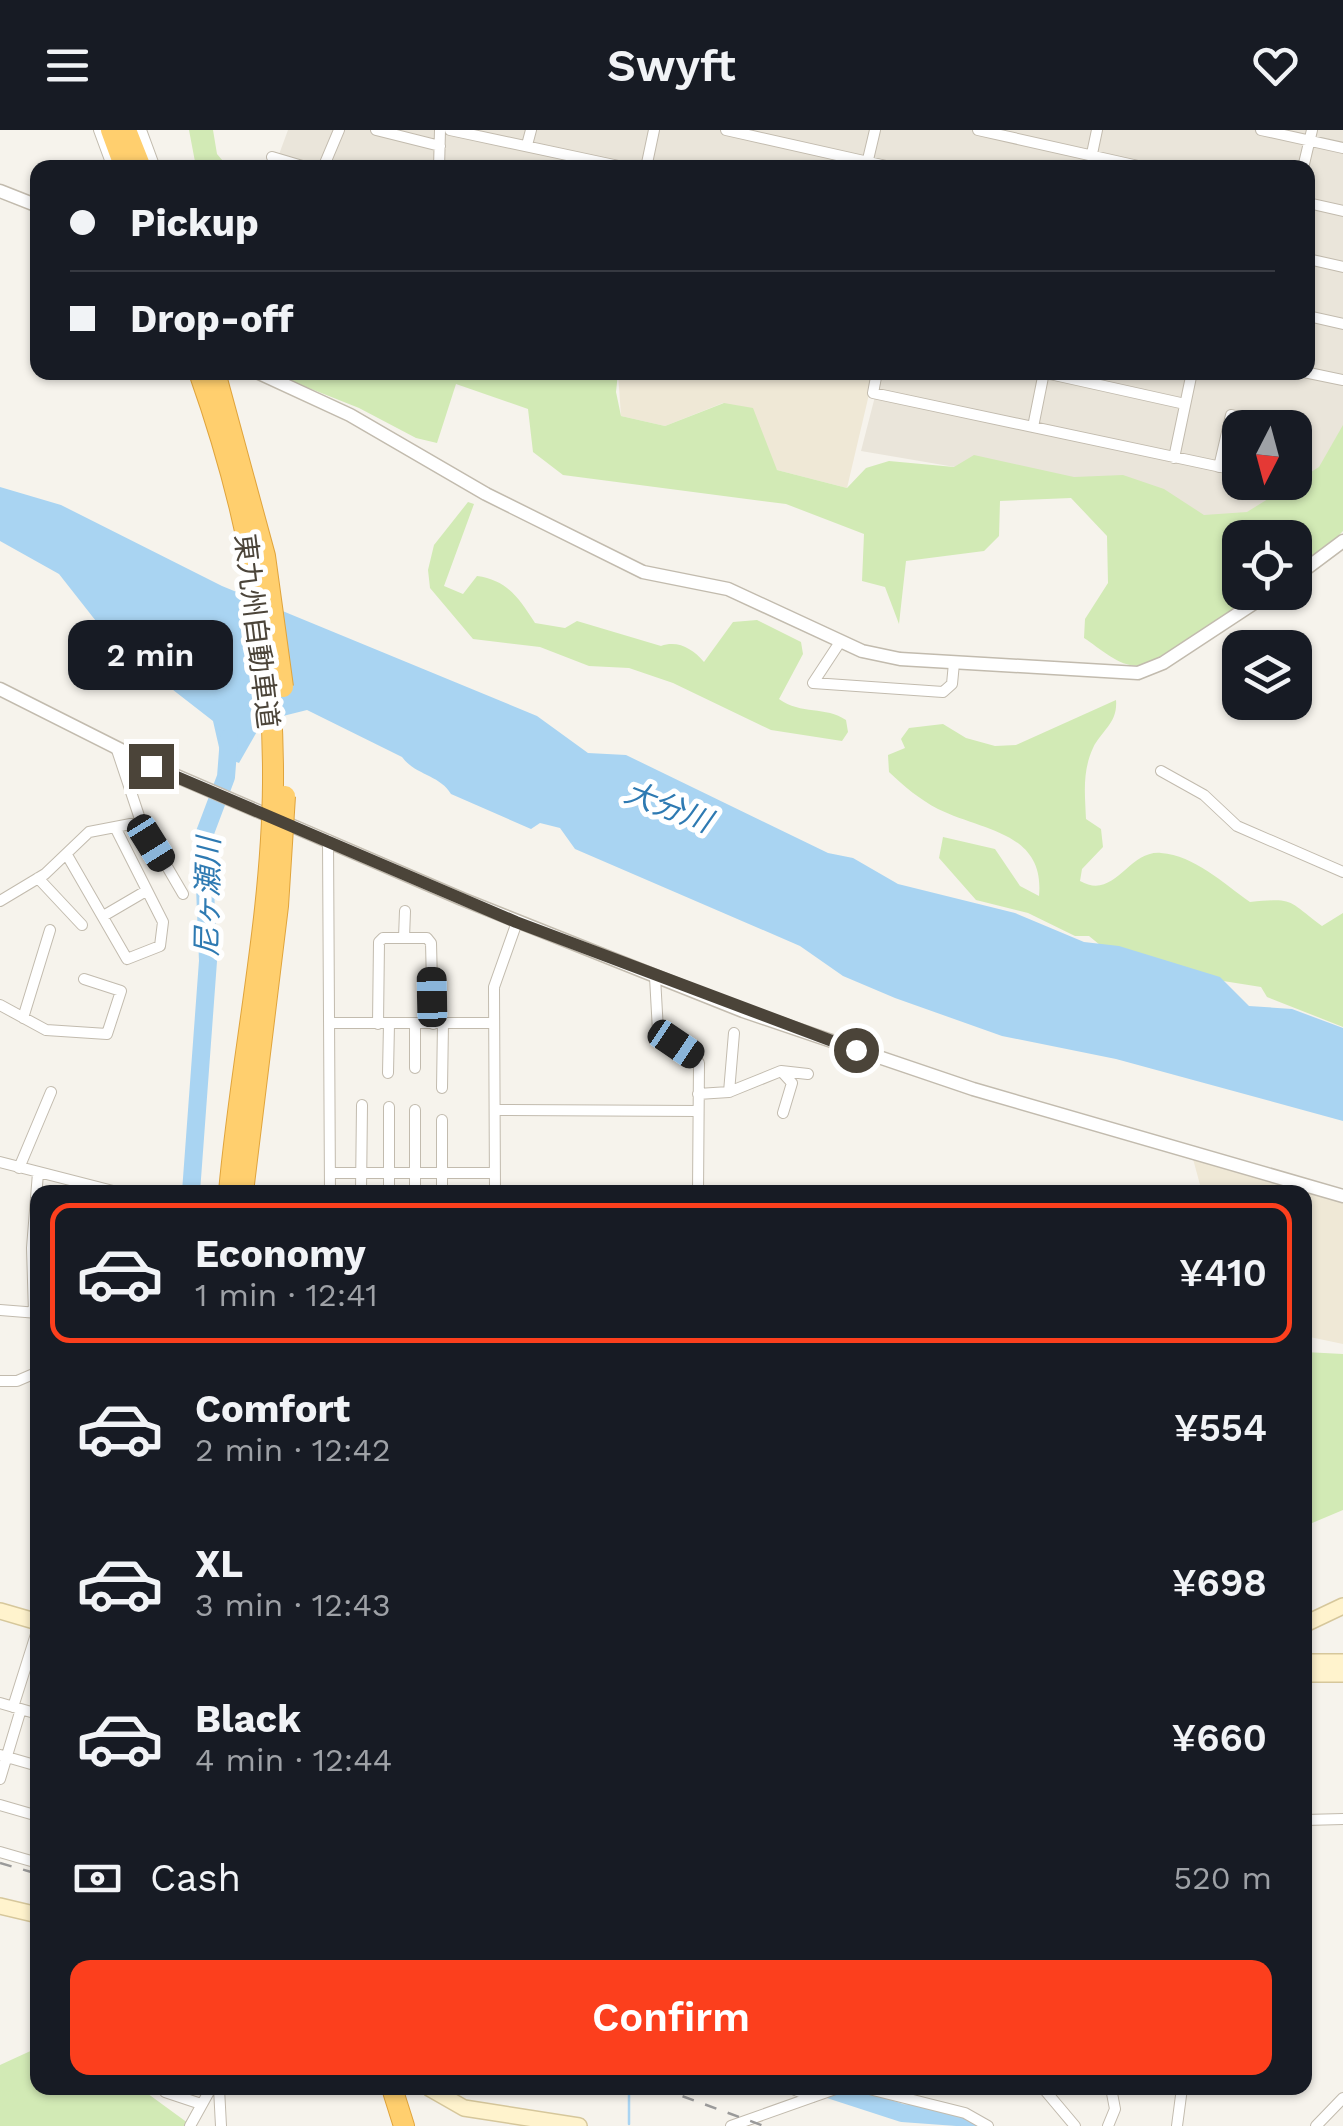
<!DOCTYPE html>
<html lang="en">
<head>
<meta charset="utf-8">
<style>
	body { margin:0; font-family:"Work Sans","Noto Sans JP",sans-serif; background:#20242c; color:#f1f3f6; height:100vh; display:flex; flex-direction:column; font-size:38px; white-space:nowrap }
	* { box-sizing:border-box; margin:0 }
	p { font-size:32px; color:#9ea1a6 }
	.icon { flex:none; width:55px; height:55px; fill:none; stroke:currentColor; stroke-width:2; stroke-linecap:round; stroke-linejoin:round }
	.map { position:relative; flex:1; overflow:hidden }
	.drawer { position:absolute; left:30px; top:1055px; width:1282px; height:910px; display:flex; flex-direction:column; background:#171b24; border-radius:20px; box-shadow:0 2px 8px #0004 }
	.drawer>* { flex:none }
	.hud { position:absolute; left:30px; top:30px; width:1285px; height:220px; border-radius:20px; box-shadow:0 2px 8px #0004; display:grid; align-content:center; height:220px; padding:0 40px; background:#171b24 }
	.needle { width:65px; rotate:186deg }
	.tools { position:absolute; left:1222px; top:280px; display:grid; gap:20px }
	.tools a { display:grid; place-items:center; width:90px; height:90px; border-radius:20px; background:#171b24; box-shadow:0 2px 8px #0004; font-size:50px }
	.end { position:absolute; width:45px; height:45px; margin:-22px; border:12px solid #4b4439; background:#fff; box-shadow:0 0 0 5px #fff }
	.from { border-radius:50% }
	.bubble { position:absolute; height:70px; border-radius:20px; background:#171b24; box-shadow:0 2px 8px #0004; font-size:32px; font-weight:600; line-height:70px; text-align:center }
	.car { position:absolute; width:30px; height:60px; margin:-30px -15px; border-radius:12px; box-shadow:0 0 8px 2px #0007; background:linear-gradient(#222 24%,#8ab4d8 0 40%,#222 0 76%,#8ab4d8 0 86%,#222 0) }
	.hud b { display:flex; align-items:center; gap:35px; height:95px; font-size:38px }
	.hud b+b { border-top:2px solid #363941 }
	.hud i { width:25px; height:25px; background:#f1f3f6 }
	ul { padding:18px 0 0; list-style:none }
	li { display:flex; align-items:center; gap:30px; height:140px; margin:0 20px 15px; padding:0 20px; border:5px solid transparent; border-radius:20px }
	li div { flex:1 }
	li b { display:block; font-size:38px }
	li em { font-style:normal; font-weight:600 }
	li.on { border-color:#fc3f1d }
	li>.icon { width:90px; height:90px; stroke-width:1.5 }
	.pay { display:flex; align-items:center; gap:25px; height:110px; padding:0 40px; font-size:38px }
	.pay p { margin-inline-start:auto }
	.button { display:flex; gap:20px; margin-top:auto; padding:20px 40px }
	.button a { flex:1; height:115px; border-radius:20px; background:#fc3f1d; color:#fff; font-size:40px; font-weight:600; line-height:115px; text-align:center }
	header { display:flex; justify-content:space-between; align-items:center; height:130px; padding:0 40px; background:#171b24; font-size:45px; font-weight:600 }
	.map>svg:first-child { display:block }
	.residential { fill:#eae5da; fill-rule:evenodd }
	.education { fill:#efe8d6 }
	.green { fill:#d2eab5 }
	.water { fill:#a9d4f2 }
	.lines { fill:none; stroke-linecap:round; stroke-linejoin:round }
	.stream { stroke:#a9d4f2; stroke-width:2.5 }
	.river { stroke:#a9d4f2; stroke-width:18 }
	.minor-casing { stroke:#c2bbae; stroke-width:12 }
	.tertiary-casing { stroke:#c2bbae; stroke-width:15 }
	.secondary-casing { stroke:#d6c79b; stroke-width:18 }
	.motorway-casing { stroke:#e0a43c; stroke-width:22 }
	.minor { stroke:#fff; stroke-width:10 }
	.tertiary { stroke:#fff; stroke-width:12 }
	.secondary { stroke:#fff3cd; stroke-width:15 }
	.motorway { stroke:#ffcf6e; stroke-width:20 }
	.rail { stroke:#9a9a9a; stroke-width:2.5; stroke-dasharray:12 12; stroke-linecap:butt }
	.motorway-bridge-casing { stroke:#e0a43c; stroke-width:22; stroke-linecap:butt }
	.motorway-bridge { stroke:#ffcf6e; stroke-width:20 }
	.route { stroke:#4b4439; stroke-width:12 }
	.labels { text-anchor:middle; stroke-width:10; stroke-linejoin:round; paint-order:stroke }
	.street-label { font-size:28px; fill:#4b4439; stroke:#fff }
	.water-label { font-size:30px; font-style:italic; fill:#2e7ab2; stroke:#fff }
</style>
</head>
<body>
<header><svg class="icon" aria-label="menu" viewBox="0 0 24 24"><path d="M4 6h16M4 12h16M4 18h16"/></svg>Swyft<svg class="icon" aria-label="heart" viewBox="0 0 24 24"><path d="M12 20l-8-8c-3-5 5-10 8-4 3-6 11-1 8 4z"/></svg></header>
<div class="map">
<svg width="1343" height="1996" viewBox="0 0 1343 1996">
	<rect width="100%" height="100%" fill="#f6f3ec"/>
	<path class="residential" d="M288 0H1343V315L1301 362 1208 397 1078 358 861 321 881 243 1308 242V38H274ZM1240 298H1295V352H1240Z"/>
	<path class="education" d="M618 243H874L847 358 777 340 723 273 665 296 621 286Z
		M1193 1029 1343 1072V1214L1305 1206V1062H1202Z"/>
	<path class="green" d="M189 0H213L217 24 228 37H196Z
		M271 243H618L616 262 621 286 665 296 724 273 753 278 777 340 847 358 866 338 889 331 954 337 974 325 1074 347 1123 345 1164 359 1204 385 1247 382 1319 337 1343 295V401L1325 420 1295 441V408H1240V462L1263 463C1238 479 1167 535 1140 536 1119 537 1101 519 1084 508L1085 489 1108 453 1107 406 1071 368 1000 371 999 406 984 421 906 431 899 494 885 457 862 451 864 404 786 374 563 345 533 322 528 279 456 254 437 313 416 308 359 278Z
		M468 372 474 374 444 456 463 464 477 446C507 450 519 468 535 493L565 498 577 491 661 516C678 510 693 519 704 532L733 492 757 490 801 512 803 524 779 569C801 585 826 576 846 590L848 602 842 611 771 600 673 553 629 538 589 536 540 517 473 509 430 458 428 440 434 415Z
		M1116 570C1118 593 1102 600 1093 618 1082 642 1085 664 1086 689L1101 699 1103 717 1082 739 1080 751C1115 771 1128 720 1161 723 1194 725 1224 754 1250 772 1294 768 1286 769 1322 796L1343 783V897L1267 867 1261 857 1198 847 1100 815 1089 806H1075L1028 783 976 770 939 728 943 707 995 719 1020 756 1039 766C1045 702 983 701 938 679 919 669 905 657 889 642L888 625 905 618 901 609 909 598 943 594 966 608 995 616 1016 615Z
		M1305 1222 1343 1224V1380L1305 1396Z
		M37 1918 38 1958H140L192 1996H0V1935Z"/>
	<path class="water" d="M0 357 61 375 222 456 537 586 588 623 626 625 828 723 853 728 898 754 1015 783 1084 812 1119 816 1220 847 1249 876 1292 879 1343 898V991L1116 929 1002 906 895 868 843 846 800 816 575 719 560 698 540 693 531 699 451 664C440 645 415 645 402 627L307 580 263 591 239 633 221 626 213 591 114 514 59 444 0 411Z"/>
	<g class="lines">
		<path class="stream" d="M629 1994V1958"/>
		<path class="river" d="M191 1062 208 831 203 708 226 647 229 608
			M825 1958 902 1983 957 1987 980 1996"/>
		<defs>
			<path id="minor" d="M99 0 113 38
				M141 0 155 38
				M376 0 440 16
				M450 0 628 38
				M726 0 895 38
				M978 0 1147 38
				M1261 0 1343 18
				M527 15 531 0
				M272 27 309 38
				M323 38 339 0
				M439 38 440 0
				M646 38 654 0
				M866 38 875 0
				M1089 38 1097 0
				M1303 38 1312 0
				M1308 73 1343 81
				M1308 129 1343 137
				M1308 186 1343 194
				M877 242 873 263 1240 341
				M1041 242 1185 274
				M1304 242 1343 250
				M1033 297 1044 242
				M1174 328 1192 242
				M1219 337 1231 285 1291 298
				M840 512 813 553 943 562 952 554 954 533
				M117 620 141 692
				M1161 641 1204 665 1237 696 1343 742
				M328 710 330 1062
				M67 725 127 829 160 816 163 792 115 697
				M38 748 82 795
				M0 771 45 744 89 702 141 692 183 764
				M105 785 146 761
				M404 808 405 781
				M655 847 658 901 699 933 698 1062
				M0 875 46 900 107 904 121 861 84 849
				M23 888 50 800
				M330 893H494
				M378 894 379 812 383 808H427L431 813 433 894
				M415 938V894
				M782 942 792 953 783 983
				M388 943 389 894
				M442 958 443 893
				M729 962 781 941 808 944
				M698 964 729 962 734 903
				M415 980V1062
				M495 980 698 981
				M0 1032 117 1062
				M19 1038 51 962
				M330 1043H495
				M361 1062 362 975
				M389 1062V977
				M442 1062V990
				M495 1062 494 857 517 792
				M0 1180 38 1183
				M34 1183 32 1118 38 1043
				M0 1251H17L38 1242
				M0 1573 38 1584
				M13 1577 38 1498
				M0 1625 38 1636
				M0 1649 21 1579
				M0 1675 38 1686
				M1305 1690 1343 1689
				M0 1722 38 1733
				M219 1958 221 1996
				M790 1958 813 1967
				M865 1958 965 1983 988 1996
				M1043 1958 1075 1996
				M165 1962 201 1974
				M190 1996 211 1958
				M731 1996 838 1958
				M1108 1996 1115 1979 1111 1958
				M1177 1996 1182 1958
				M1316 1996 1343 1968"/>
			<path id="tertiary" d="M0 61 38 76
				M257 242 350 285 486 364 643 442 728 459 862 521 900 529 1138 543 1163 533 1271 462
				M1295 447 1343 411
				M0 559 151 635 462 769 743 881 973 959 1343 1066"/>
			<path id="secondary" d="M0 1481 38 1492
				M1305 1494 1343 1476
				M1305 1532H1343
				M1305 1544H1343
				M0 1776 38 1785
				M429 1958 464 1978 579 1996"/>
			<path id="motorway" d="M111 0 125 38
				M126 0 141 38
				M392 1958 404 1996"/>
		</defs>
		<use href="#minor" class="minor-casing"/>
		<use href="#tertiary" class="tertiary-casing"/>
		<use href="#secondary" class="secondary-casing"/>
		<use href="#motorway" class="motorway-casing"/>
		<use href="#minor" class="minor"/>
		<use href="#tertiary" class="tertiary"/>
		<use href="#secondary" class="secondary"/>
		<use href="#motorway" class="motorway"/>
		<path class="rail" d="M0 1733 38 1744
			M660 1958 764 1996"/>
		<defs>
			<path id="motorway-bridge" d="M199 242C246 374 274 513 273 653 272 789 241 927 229 1062
				M215 242 265 426 283 557
				M243 1062 278 776 285 666"/>
		</defs>
		<use href="#motorway-bridge" class="motorway-bridge-casing"/>
		<use href="#motorway-bridge" class="motorway-bridge"/>
	</g>
	<g class="lines">
		<path class="route" d="M151 636 516 792 856 920"/>
	</g>
	<g class="labels">
		<g class="street-label">
			<text transform="translate(257 501) rotate(83)" y="10">東九州自動車道</text>
		</g>
		<g class="water-label">
			<text transform="translate(668 677) rotate(21)" y="10">大分川</text>
			<text transform="translate(208 767) rotate(-89)" y="10">尼ヶ瀬川</text>
		</g>
	</g>
</svg>
<div class="tools">
<a><svg class="needle" viewBox="-14 -14 28 28"><path d="M0-13l5 13h-10z" fill="#e53935"/><path d="M0 13l5-13h-10z" fill="#9ea1a6"/></svg></a>
<a><svg class="icon" aria-label="locate" viewBox="0 0 24 24"><circle cx="12" cy="12" r="6"/><path d="M12 2v4M12 18v4M2 12h4M18 12h4"/></svg></a>
<a><svg class="icon" aria-label="layers" viewBox="0 0 24 24"><path d="M12 4l9 5-9 5-9-5zM3 14l9 5 9-5"/></svg></a>
</div>
<i class="end from" style="left:856px;top:920px"></i>
<i class="end" style="left:151px;top:636px"></i>
<div class="bubble" style="left:68px;top:490px;width:165px">2 min</div>
<i class="car" style="left:151px;top:713px;rotate:148deg"></i>
<i class="car" style="left:432px;top:867px;rotate:359deg"></i>
<i class="car" style="left:676px;top:914px;rotate:124deg"></i>
<div class="hud">
<b><i class="from"></i>Pickup</b>
<b><i></i>Drop-off</b>
</div>
<section class="drawer">
<ul>
<li class="on"><svg class="icon" aria-label="car" viewBox="0 0 24 24"><path d="M5 17H2v-5l4-1 3-4h7l3 4 3 1v5h-3M9 17h6M6 11h13"/><circle cx="7" cy="17" r="2"/><circle cx="17" cy="17" r="2"/></svg><div><b>Economy</b><p>1 min · 12:41</p></div><em>¥410</em></li>
<li><svg class="icon" aria-label="car" viewBox="0 0 24 24"><path d="M5 17H2v-5l4-1 3-4h7l3 4 3 1v5h-3M9 17h6M6 11h13"/><circle cx="7" cy="17" r="2"/><circle cx="17" cy="17" r="2"/></svg><div><b>Comfort</b><p>2 min · 12:42</p></div><em>¥554</em></li>
<li><svg class="icon" aria-label="car" viewBox="0 0 24 24"><path d="M5 17H2v-5l4-1 3-4h7l3 4 3 1v5h-3M9 17h6M6 11h13"/><circle cx="7" cy="17" r="2"/><circle cx="17" cy="17" r="2"/></svg><div><b>XL</b><p>3 min · 12:43</p></div><em>¥698</em></li>
<li><svg class="icon" aria-label="car" viewBox="0 0 24 24"><path d="M5 17H2v-5l4-1 3-4h7l3 4 3 1v5h-3M9 17h6M6 11h13"/><circle cx="7" cy="17" r="2"/><circle cx="17" cy="17" r="2"/></svg><div><b>Black</b><p>4 min · 12:44</p></div><em>¥660</em></li>
</ul>
<div class="pay"><svg class="icon" aria-label="cash" viewBox="0 0 24 24"><path d="M3 7h18v10H3z"/><circle cx="12" cy="12" r="2"/></svg>Cash<p>520 m</p></div>
<div class="button"><a>Confirm</a></div>
</section>
</div>
</body>
</html>
